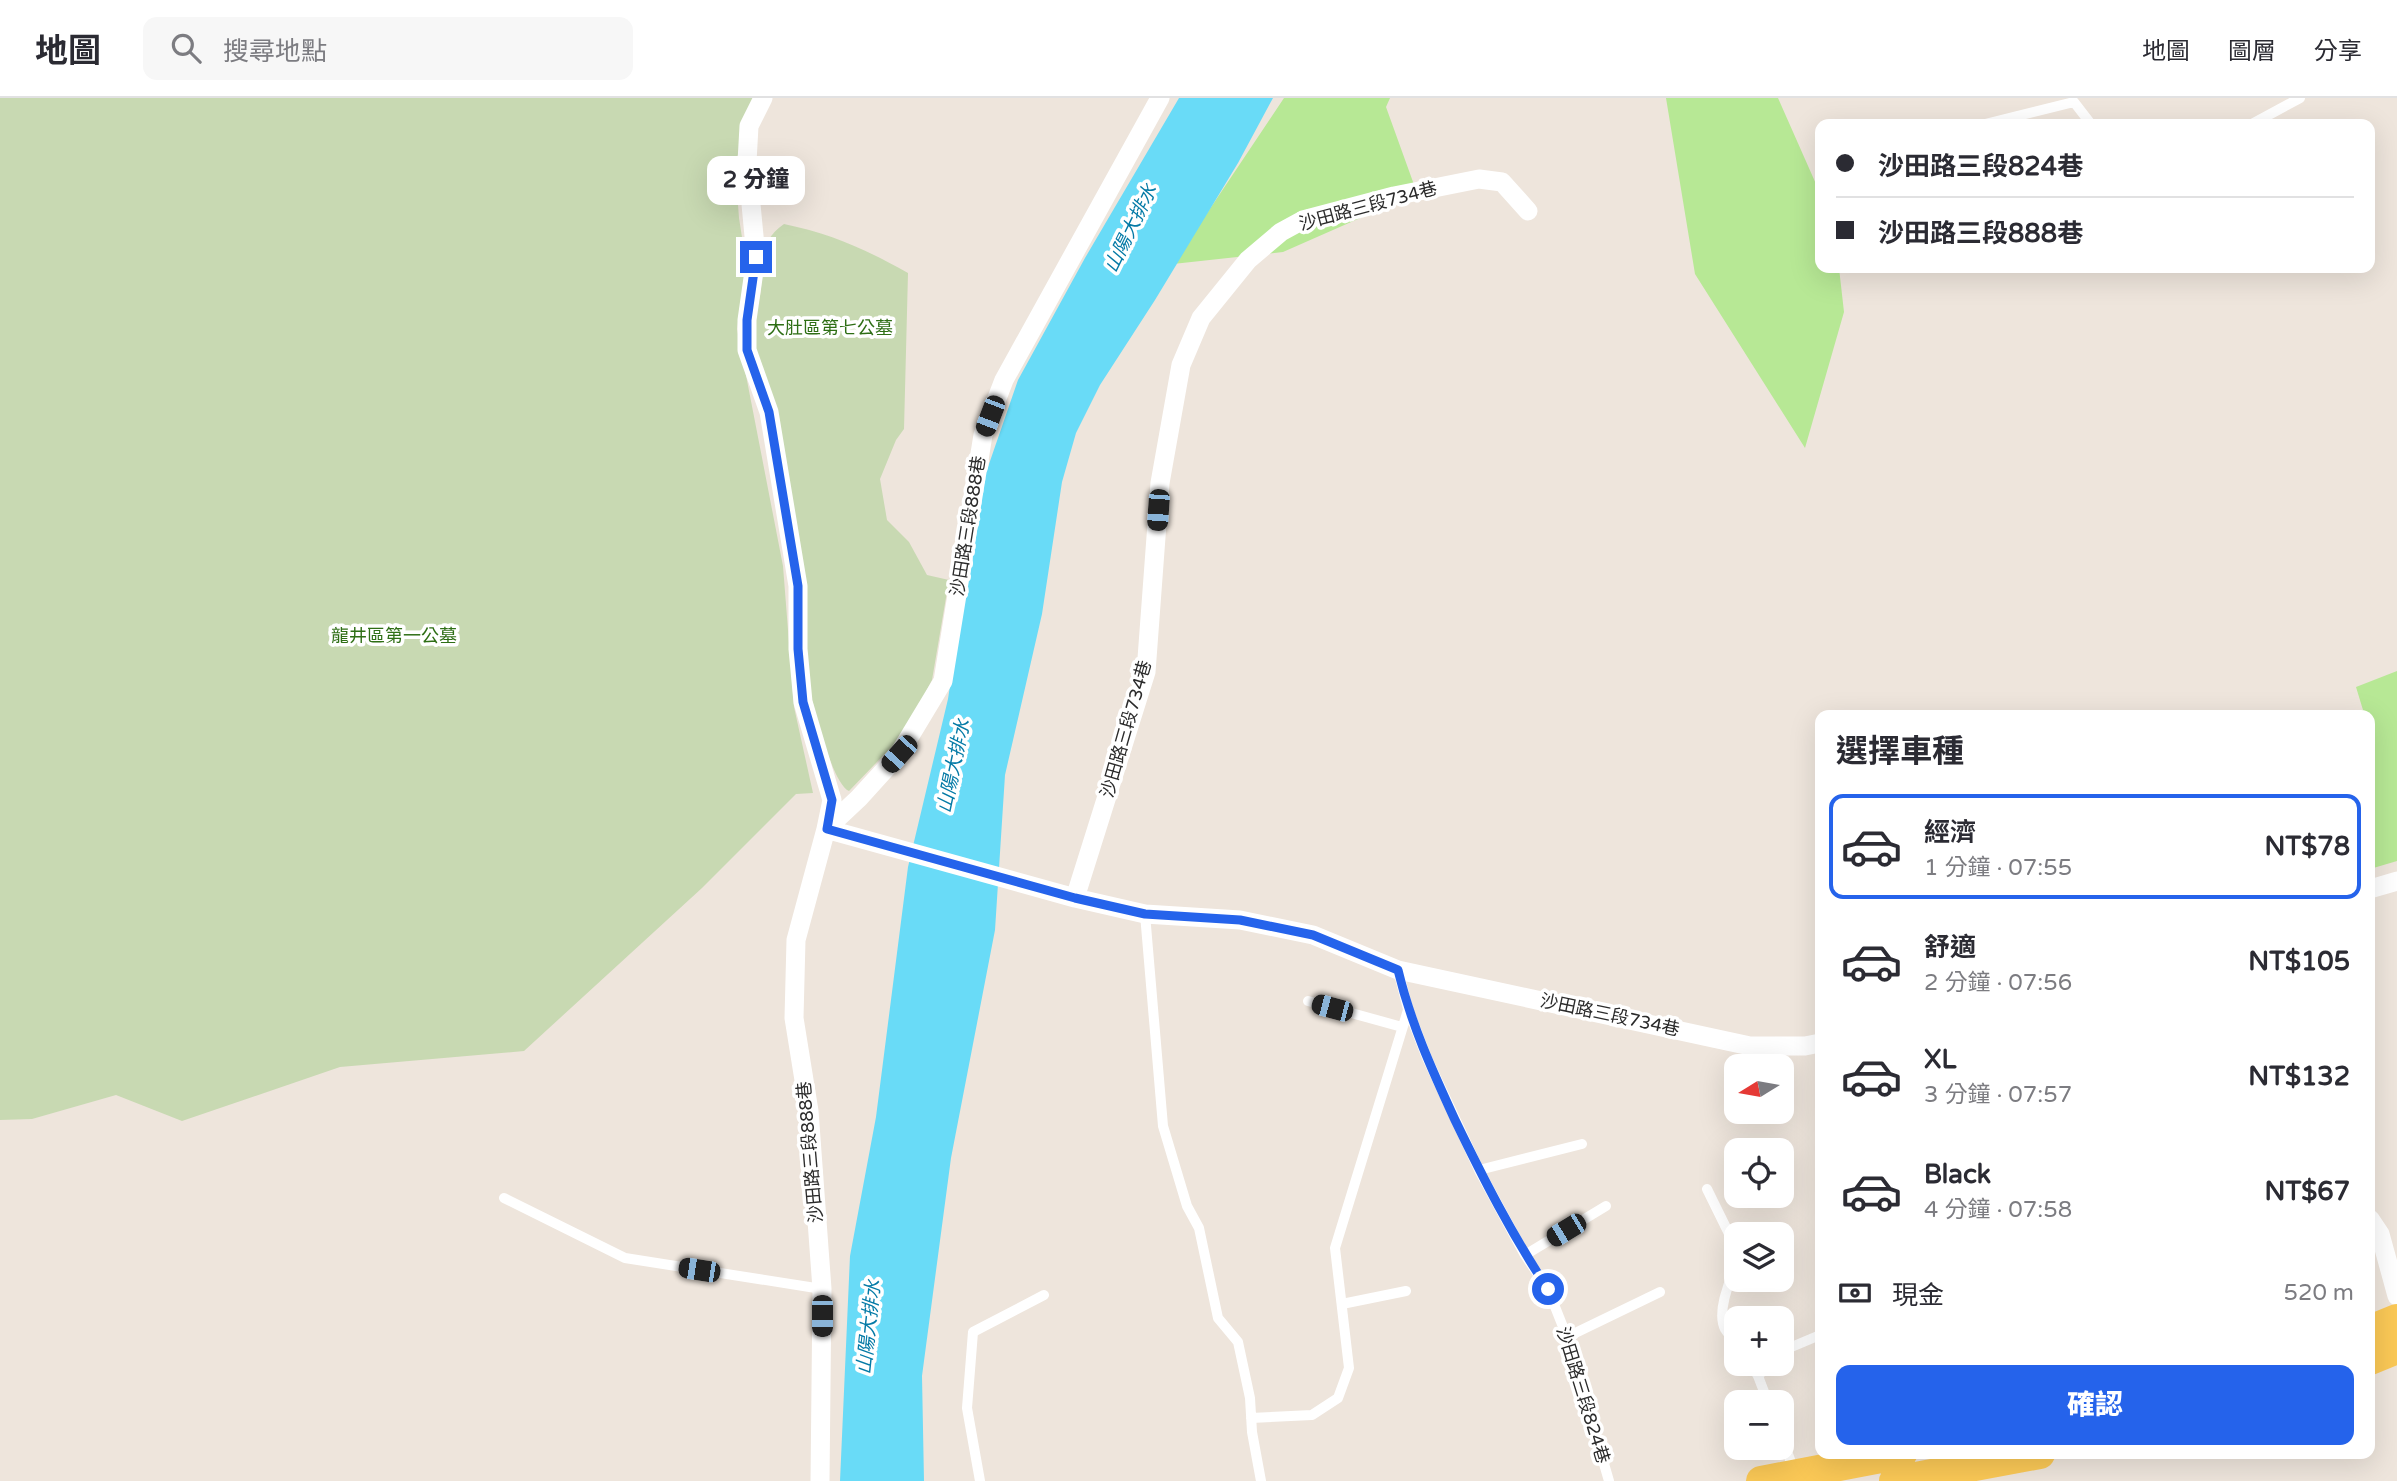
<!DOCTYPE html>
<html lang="zh-TW">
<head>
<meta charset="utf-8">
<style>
	body { margin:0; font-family:"Varela Round","Noto Sans TC",sans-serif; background:#f7f7f7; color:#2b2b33; height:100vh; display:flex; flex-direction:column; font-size:26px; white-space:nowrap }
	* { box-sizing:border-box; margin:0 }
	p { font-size:23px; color:#7c7c81 }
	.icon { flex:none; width:38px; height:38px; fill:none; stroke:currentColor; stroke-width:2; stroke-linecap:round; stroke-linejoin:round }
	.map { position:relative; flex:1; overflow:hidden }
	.panel { position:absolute; left:1815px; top:612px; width:560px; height:749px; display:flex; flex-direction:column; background:#fff; border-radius:14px; box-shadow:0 7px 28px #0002 }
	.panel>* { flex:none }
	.hud { position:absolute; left:1815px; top:21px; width:560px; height:154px; border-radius:14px; box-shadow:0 7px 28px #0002; display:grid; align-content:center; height:154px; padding:0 21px; background:#fff }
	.needle { width:46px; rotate:259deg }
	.tools { position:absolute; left:1724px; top:956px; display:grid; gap:14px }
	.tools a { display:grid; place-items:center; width:70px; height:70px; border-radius:14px; background:#fff; box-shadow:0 7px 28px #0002; font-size:35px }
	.end { position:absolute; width:32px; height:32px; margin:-16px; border:9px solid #2563eb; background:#fff; box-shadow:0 0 0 4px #fff }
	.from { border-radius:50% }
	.bubble { position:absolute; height:49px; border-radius:14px; background:#fff; box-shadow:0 7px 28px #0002; font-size:23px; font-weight:800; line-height:49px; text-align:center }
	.car { position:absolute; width:21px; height:42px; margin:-21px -10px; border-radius:9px; box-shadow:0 0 5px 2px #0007; background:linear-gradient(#222 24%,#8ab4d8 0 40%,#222 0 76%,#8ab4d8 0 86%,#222 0) }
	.hud b { display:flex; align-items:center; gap:24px; height:66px; font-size:26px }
	.hud b+b { border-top:2px solid #e1e1e2 }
	.hud i { width:18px; height:18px; background:#2b2b33 }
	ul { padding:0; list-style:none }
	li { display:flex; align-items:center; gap:21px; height:105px; margin:0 14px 10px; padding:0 7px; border:4px solid transparent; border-radius:14px }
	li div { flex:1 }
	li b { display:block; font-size:26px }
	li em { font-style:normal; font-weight:800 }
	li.selected { border-color:#2563eb }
	li>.icon { width:63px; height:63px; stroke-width:1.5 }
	h2 { padding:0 21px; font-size:32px; line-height:84px }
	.pay { display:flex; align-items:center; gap:18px; height:77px; padding:0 21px; font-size:26px }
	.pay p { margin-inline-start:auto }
	.primary-button { display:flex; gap:14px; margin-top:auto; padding:14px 21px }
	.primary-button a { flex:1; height:80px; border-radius:14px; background:#2563eb; color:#fff; font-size:28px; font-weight:800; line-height:80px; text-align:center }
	header { display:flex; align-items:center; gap:42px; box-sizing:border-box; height:98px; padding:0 35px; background:#fff; border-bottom:2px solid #e1e1e2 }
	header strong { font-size:33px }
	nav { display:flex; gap:38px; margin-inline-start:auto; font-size:24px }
	.search { width:490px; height:63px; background:#f7f7f7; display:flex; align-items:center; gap:18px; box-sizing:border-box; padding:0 24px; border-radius:14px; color:#7c7c81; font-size:26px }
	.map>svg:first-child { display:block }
	.green { fill:#b7e895 }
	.cemetery { fill:#c8d9b2 }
	.water { fill:#69dbf7 }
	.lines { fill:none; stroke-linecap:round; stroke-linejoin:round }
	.lane { stroke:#fff; stroke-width:10 }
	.street { stroke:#fff; stroke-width:19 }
	.primary { stroke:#fac856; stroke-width:30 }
	.route { stroke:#2563eb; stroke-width:9 }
	.labels { text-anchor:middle; stroke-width:7; stroke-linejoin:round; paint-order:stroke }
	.street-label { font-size:18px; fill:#2b2b2b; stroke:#fff }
	.park-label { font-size:18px; fill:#2e6e15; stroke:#fff }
	.water-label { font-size:19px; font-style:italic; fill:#047aa6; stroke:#fff }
</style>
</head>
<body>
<header>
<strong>地圖</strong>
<div class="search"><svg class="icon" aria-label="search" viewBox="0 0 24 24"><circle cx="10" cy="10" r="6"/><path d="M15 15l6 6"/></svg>搜尋地點</div>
<nav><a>地圖</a><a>圖層</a><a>分享</a></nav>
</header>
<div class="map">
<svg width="2397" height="1383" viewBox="0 0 2397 1383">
	<rect width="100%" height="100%" fill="#eee5dc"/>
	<path class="green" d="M1284 0H1390L1386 9 1417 95 1283 154 1173 166Z
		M1666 0H1778L1820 95V170H1839L1844 214 1805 350 1695 176Z
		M2397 573V763L2370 771V618H2344L2363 612 2356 589Z"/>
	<path class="cemetery" d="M0 0H754L735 67 739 120 746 165 737 231 783 468 794 609 813 695 796 696 702 790 524 953 340 969 182 1023 116 997 32 1021 0 1022Z
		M784 126C832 136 865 151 908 175L904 331 896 342 880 381 887 422 909 444 927 477 949 482 932 582 905 635 849 693C832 686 814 609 809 590L751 231C754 220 758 209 760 198 765 169 755 146 784 126Z"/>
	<path class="water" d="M1179 0H1273L1238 65 1155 202 1100 287 1076 335 1062 384 1042 516 1005 677 995 832 951 1060 922 1278 924 1383H840L850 1158 876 1019 908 769 948 601 979 395 1018 282 1085 160Z"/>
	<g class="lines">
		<path class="lane" d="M1985 26 2074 4 2091 26
			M2252 26 2300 0
			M1145 816 1163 1028 1187 1108 1199 1130 1218 1220 1238 1244 1250 1300 1252 1334 1261 1383
			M1398 872 1408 911 1427 960 1479 1072 1525 1157 1548 1191 1567 1239 1609 1383
			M1308 903 1402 929
			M1479 1072 1582 1046
			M1707 1091 1736 1150
			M504 1100 625 1160 822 1191
			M1525 1157 1606 1108
			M1736 1170C1728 1185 1717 1215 1725 1231 1728 1236 1733 1241 1736 1245
			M1342 1206 1406 1193
			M1567 1239 1660 1194
			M1782 1253 1820 1237
			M1750 1265 1758 1278 1768 1304
			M1758 1278 1770 1265
			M1251 1320 1312 1317 1338 1300 1349 1270 1335 1150 1408 912
			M1782 1339 1794 1373
			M980 1383 967 1310 973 1234 1044 1197"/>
		<path class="street" d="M763 0 749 28 747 64 756 159 747 222V252L769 314 798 488V551L803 604 832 702 826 731 796 842 794 920 809 1013 822 1191 820 1383
			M826 731 1075 800 1145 816 1240 822 1313 837 1398 872 1750 948H1805L1820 945
			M826 731 859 700 899 656 943 583 983 337 1004 282 1160 0
			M2370 791 2397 783
			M1075 800 1146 574 1160 385 1181 267 1201 220 1248 162 1281 134 1303 122 1394 98 1479 81 1502 84 1528 113
			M2370 1121 2380 1136 2397 1198"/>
		<path class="primary" d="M2370 1232 2397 1221
			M2370 1262 2397 1251
			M1761 1383 1902 1356
			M1894 1383 2040 1356"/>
	</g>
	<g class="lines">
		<path class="route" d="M756 159 747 222V252L769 314 798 488V551L803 604 832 702 827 731 1075 800 1145 816 1240 822 1313 837 1398 872C1411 926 1432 972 1455 1022 1483 1080 1512 1137 1548 1191"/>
	</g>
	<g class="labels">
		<g class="street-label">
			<text transform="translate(1368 108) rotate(-15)" y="6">沙田路三段734巷</text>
			<text transform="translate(968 428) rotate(-81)" y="6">沙田路三段888巷</text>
			<text transform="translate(1126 631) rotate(-74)" y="6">沙田路三段734巷</text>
			<text transform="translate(1610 917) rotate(12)" y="6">沙田路三段734巷</text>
			<text transform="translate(810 1054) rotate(-95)" y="6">沙田路三段888巷</text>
			<text transform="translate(1583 1297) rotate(73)" y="6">沙田路三段824巷</text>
		</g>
		<g class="park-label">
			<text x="830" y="236">大肚區第七公墓</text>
			<text x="394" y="544">龍井區第一公墓</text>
		</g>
		<g class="water-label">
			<text transform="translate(1130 130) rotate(-64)" y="7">山陽大排水</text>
			<text transform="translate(953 668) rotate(-78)" y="7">山陽大排水</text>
			<text transform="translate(868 1229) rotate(-84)" y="7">山陽大排水</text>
		</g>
	</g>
</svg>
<div class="tools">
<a><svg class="needle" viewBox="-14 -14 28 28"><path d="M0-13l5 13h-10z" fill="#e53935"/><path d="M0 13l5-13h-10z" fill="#7c7c81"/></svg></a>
<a><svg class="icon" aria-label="locate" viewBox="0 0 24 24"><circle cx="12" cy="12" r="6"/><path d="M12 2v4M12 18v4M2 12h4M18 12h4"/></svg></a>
<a><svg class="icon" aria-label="layers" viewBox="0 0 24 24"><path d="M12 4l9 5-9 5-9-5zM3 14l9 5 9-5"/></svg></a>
<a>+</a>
<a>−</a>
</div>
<i class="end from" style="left:1548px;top:1191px"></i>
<i class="end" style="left:756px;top:159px"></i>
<div class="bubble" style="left:707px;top:58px;width:98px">2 分鐘</div>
<i class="car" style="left:990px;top:318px;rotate:201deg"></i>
<i class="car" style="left:1158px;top:412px;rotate:184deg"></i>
<i class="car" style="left:899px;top:656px;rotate:222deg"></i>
<i class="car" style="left:1332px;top:910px;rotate:285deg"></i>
<i class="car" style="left:1566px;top:1132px;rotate:239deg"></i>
<i class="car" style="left:699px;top:1172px;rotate:279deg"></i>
<i class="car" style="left:822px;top:1218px;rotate:180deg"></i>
<div class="hud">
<b><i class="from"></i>沙田路三段824巷</b>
<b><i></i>沙田路三段888巷</b>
</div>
<section class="panel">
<h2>選擇車種</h2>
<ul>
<li class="selected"><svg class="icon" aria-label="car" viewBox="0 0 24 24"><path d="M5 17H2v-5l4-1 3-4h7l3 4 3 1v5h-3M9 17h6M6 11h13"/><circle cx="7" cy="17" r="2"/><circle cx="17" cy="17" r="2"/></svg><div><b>經濟</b><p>1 分鐘 · 07:55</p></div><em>NT$78</em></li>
<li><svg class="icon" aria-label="car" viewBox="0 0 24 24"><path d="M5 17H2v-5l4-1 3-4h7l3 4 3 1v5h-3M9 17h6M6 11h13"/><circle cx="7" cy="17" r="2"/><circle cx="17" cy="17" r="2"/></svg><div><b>舒適</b><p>2 分鐘 · 07:56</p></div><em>NT$105</em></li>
<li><svg class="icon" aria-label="car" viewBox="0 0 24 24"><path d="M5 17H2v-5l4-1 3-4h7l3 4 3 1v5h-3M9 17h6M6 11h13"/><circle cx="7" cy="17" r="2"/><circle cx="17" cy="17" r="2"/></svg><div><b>XL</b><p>3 分鐘 · 07:57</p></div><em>NT$132</em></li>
<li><svg class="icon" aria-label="car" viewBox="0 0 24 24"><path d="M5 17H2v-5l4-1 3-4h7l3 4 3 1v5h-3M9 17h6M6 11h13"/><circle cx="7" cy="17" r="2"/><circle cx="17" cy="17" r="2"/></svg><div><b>Black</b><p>4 分鐘 · 07:58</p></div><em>NT$67</em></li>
</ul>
<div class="pay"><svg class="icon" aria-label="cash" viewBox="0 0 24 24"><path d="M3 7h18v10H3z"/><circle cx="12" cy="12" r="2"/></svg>現金<p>520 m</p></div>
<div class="primary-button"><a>確認</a></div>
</section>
</div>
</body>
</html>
